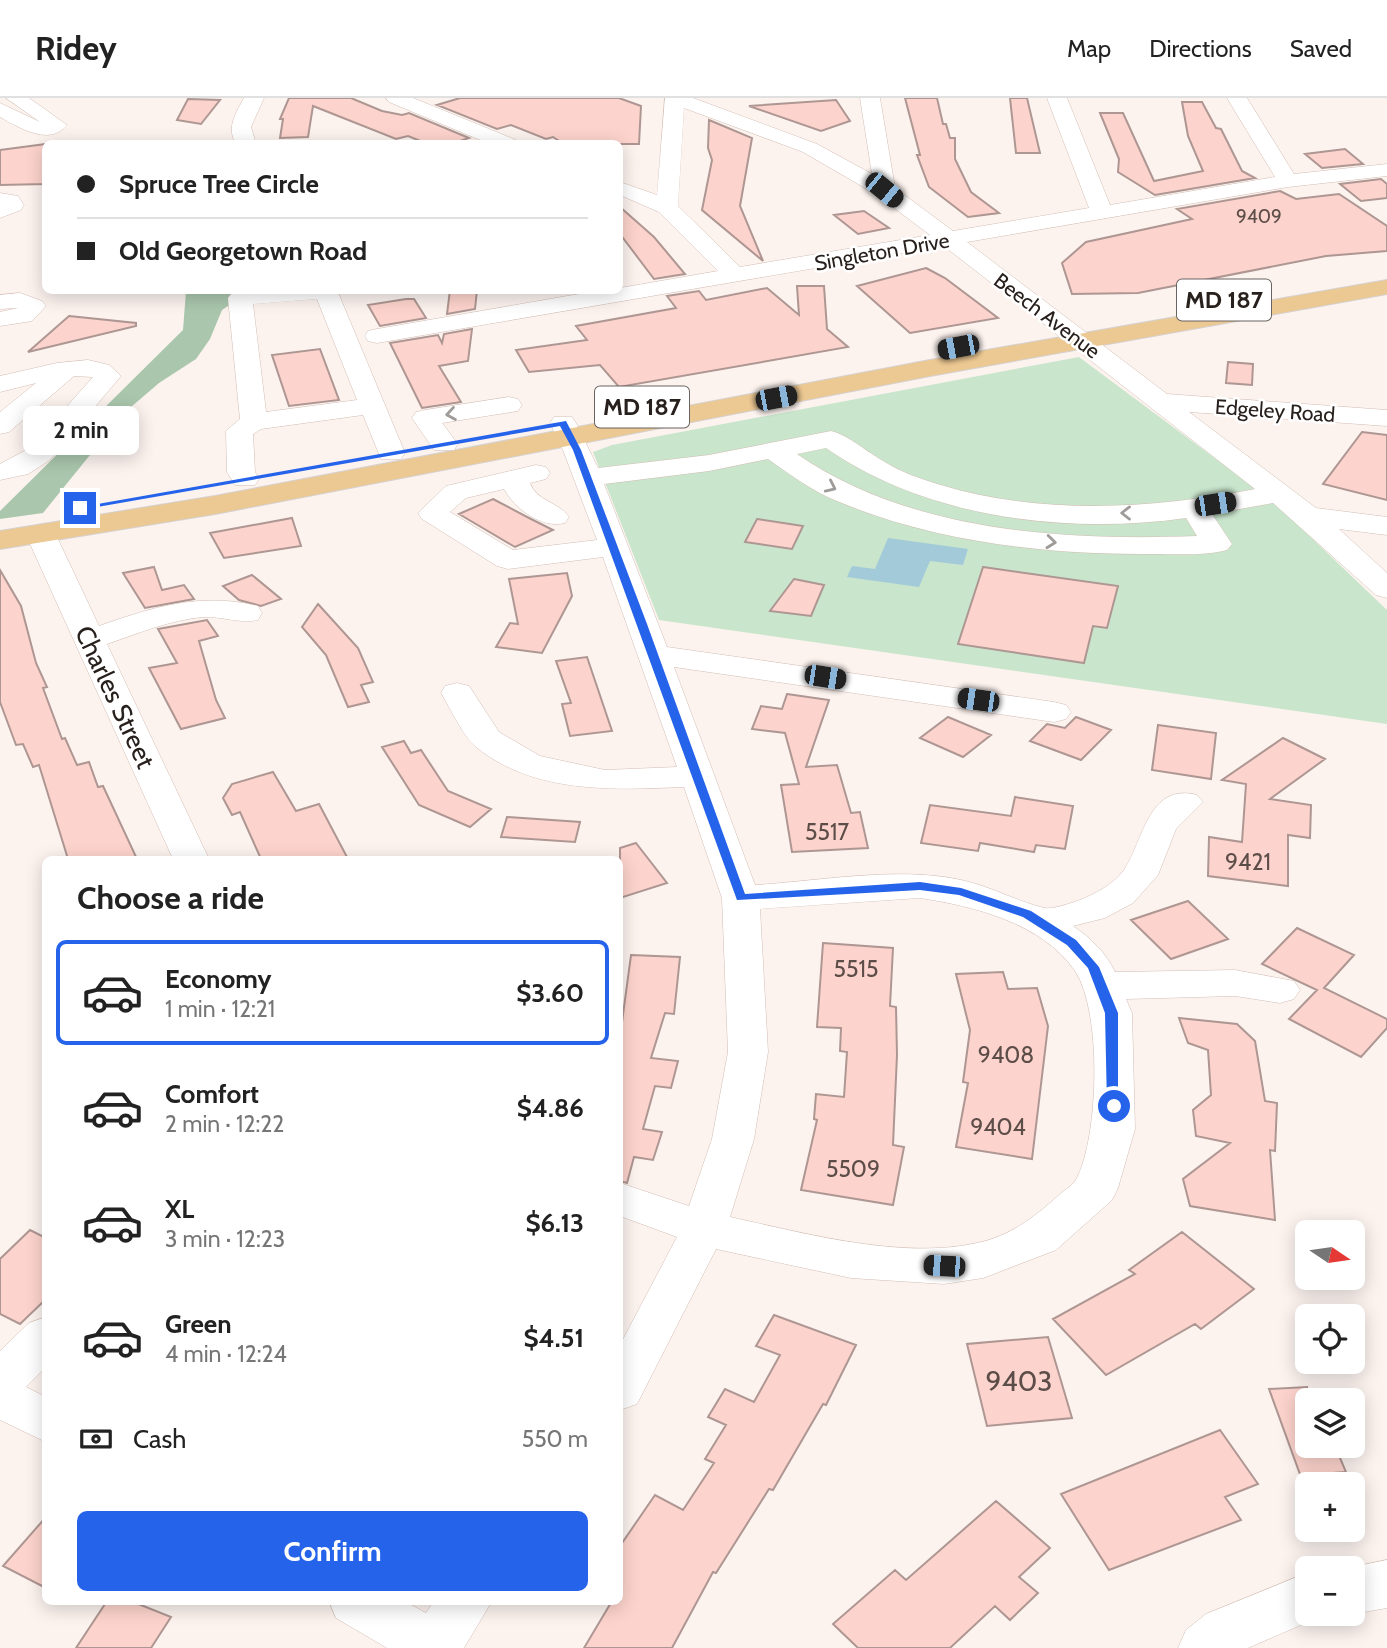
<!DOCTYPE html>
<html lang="en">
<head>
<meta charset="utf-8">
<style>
	body { margin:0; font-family:Cabin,sans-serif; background:#f2f2f2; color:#222; height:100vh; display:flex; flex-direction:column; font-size:26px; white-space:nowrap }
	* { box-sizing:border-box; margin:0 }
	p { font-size:23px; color:#767676 }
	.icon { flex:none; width:38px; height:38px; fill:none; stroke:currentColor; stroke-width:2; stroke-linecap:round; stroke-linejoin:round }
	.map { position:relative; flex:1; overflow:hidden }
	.panel { position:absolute; left:42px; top:758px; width:581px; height:749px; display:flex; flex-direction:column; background:#fff; border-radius:10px; box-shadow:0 4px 18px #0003 }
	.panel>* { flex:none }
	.banner { position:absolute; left:42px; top:42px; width:581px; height:154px; border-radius:10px; box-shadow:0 4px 18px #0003; display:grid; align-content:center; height:154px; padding:0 35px; background:#fff }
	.needle { width:46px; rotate:103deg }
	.tools { position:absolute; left:1295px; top:1122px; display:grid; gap:14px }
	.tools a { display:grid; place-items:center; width:70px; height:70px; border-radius:10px; background:#fff; box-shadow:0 4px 18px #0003; font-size:35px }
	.end { position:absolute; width:32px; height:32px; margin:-16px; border:9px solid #2563eb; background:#fff; box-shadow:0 0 0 4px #fff }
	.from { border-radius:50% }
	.bubble { position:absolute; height:49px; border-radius:10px; background:#fff; box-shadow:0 4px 18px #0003; font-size:23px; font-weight:800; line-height:49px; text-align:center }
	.car { position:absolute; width:21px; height:42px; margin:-21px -10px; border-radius:9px; box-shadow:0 0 5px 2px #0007; background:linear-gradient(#222 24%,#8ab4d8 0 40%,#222 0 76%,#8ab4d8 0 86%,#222 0) }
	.banner b { display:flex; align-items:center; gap:24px; height:66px; font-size:26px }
	.banner b+b { border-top:2px solid #e0e0e0 }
	.banner i { width:18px; height:18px; background:#222 }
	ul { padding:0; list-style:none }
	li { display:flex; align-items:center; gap:21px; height:105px; margin:0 14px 10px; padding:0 21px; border:4px solid transparent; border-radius:10px }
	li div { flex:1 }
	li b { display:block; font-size:26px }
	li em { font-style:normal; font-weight:800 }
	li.active { border-color:#2563eb }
	li>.icon { width:63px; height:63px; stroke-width:1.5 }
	h2 { padding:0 35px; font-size:32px; line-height:84px }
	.pay { display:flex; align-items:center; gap:18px; height:77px; padding:0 35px; font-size:26px }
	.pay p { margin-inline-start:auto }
	.button { display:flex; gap:14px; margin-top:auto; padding:14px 35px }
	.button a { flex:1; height:80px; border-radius:10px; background:#2563eb; color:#fff; font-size:28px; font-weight:800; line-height:80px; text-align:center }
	header { display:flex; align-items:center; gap:42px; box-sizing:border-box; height:98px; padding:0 35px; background:#fff; border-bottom:2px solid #e0e0e0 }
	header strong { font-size:33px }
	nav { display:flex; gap:38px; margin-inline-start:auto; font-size:24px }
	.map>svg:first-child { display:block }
	.green { fill:#c9e5cc }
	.forest { fill:#aac7ad }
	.water { fill:#a2cad9 }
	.building { fill:#fdd4cd; stroke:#ae9692; stroke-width:2 }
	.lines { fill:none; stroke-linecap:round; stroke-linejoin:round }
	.minor-casing { stroke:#d3bdb3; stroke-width:1 }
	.major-casing { stroke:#d4d2d2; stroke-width:2 }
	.minor { fill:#fff; fill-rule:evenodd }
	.major { fill:#ecc892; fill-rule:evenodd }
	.oneway { stroke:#9e9b99 }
	.route { fill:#2563eb }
	.labels { text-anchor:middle; stroke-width:5; stroke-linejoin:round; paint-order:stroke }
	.far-number-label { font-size:19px; fill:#5d4d48 }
	.far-street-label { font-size:21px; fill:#28201c; stroke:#fff }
	.number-label { font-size:23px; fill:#5d4d48 }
	.shield { fill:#fff; stroke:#686360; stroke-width:2 }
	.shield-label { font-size:24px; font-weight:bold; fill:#28201c }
	.street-label { font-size:26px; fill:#28201c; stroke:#fff }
	.near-number-label { font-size:28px; fill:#5d4d48 }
</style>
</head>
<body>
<header>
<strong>Ridey</strong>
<nav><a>Map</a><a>Directions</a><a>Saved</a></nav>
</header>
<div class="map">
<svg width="1387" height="1550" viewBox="0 0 1387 1550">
	<rect width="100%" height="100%" fill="#fcf3ef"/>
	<path class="green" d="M1079 259 1275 405 1387 512V626L659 522 593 354 612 347Z"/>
	<path class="forest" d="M186 193H266L247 195 222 212 210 241 196 261 159 285 124 315 43 415 0 421V413L183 232Z"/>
	<path class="water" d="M888 440 968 451 963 467 930 463 919 489 847 479 852 468 875 471Z"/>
	<path class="building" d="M289 0H351L382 13 402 17 409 15 469 40 451 46H428L408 38 396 41 313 8 308 39 280 40 283 21H280Z
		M460 0H619L641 8 639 46H564L553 39 546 41 511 27 497 31 437 7Z
		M905 0H937L943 26H946L950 40H955V61L971 94 999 115 968 119 929 89 917 57H920Z
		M1010 0H1027L1040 55H1016Z
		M188 1 220 2 201 26 177 22Z
		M836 2 850 23 821 33 749 8Z
		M1182 4H1202L1216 30 1221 31 1242 73 1255 80 1155 97 1118 74 1119 61 1100 15H1123L1154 83 1203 73 1188 38Z
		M709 22 752 40 740 108 763 163 702 112 712 62 708 50Z
		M46 46V86L0 87V52Z
		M1345 51 1363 66 1322 70 1305 56Z
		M1381 81 1387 86V100L1361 103 1340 86Z
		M1280 93 1296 101 1339 96 1387 128V153L1326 158 1138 195 1072 196 1062 165 1086 144 1192 121 1177 111Z
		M620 109 654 139 685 176 654 181 620 136Z
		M864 113 889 130 858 136 834 117Z
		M926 170 945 180 998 220 910 235 857 188Z
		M797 188H824L827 231 848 249 619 289 600 267 529 274 516 252 587 242 576 228 676 210 667 198 699 193 706 202 767 190 799 217Z
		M450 192H477L475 211 447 216Z
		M406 201H414L426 220 380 228 368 207Z
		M69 218 136 225V228L28 254Z
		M472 231 468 263 439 268 461 304 422 310 390 245 438 237 442 245 444 236Z
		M320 251 339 302 289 308 272 257Z
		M1228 264 1253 266 1252 287 1226 285Z
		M1362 334 1387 337V402L1323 386Z
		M493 401 529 420 553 432 515 449 459 416Z
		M292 420 301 448 224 460 210 435Z
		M757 421 803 428 792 451 745 444Z
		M154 469 162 492 184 487 194 501 145 510 123 475Z
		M983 469 1118 488 1107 530 1093 528 1084 565 958 546Z
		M0 472 21 508 36 565 47 589 43 590 62 641 65 640 77 667 89 664 98 689 103 688 137 761H68L39 667 33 669 23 646 16 647 0 604Z
		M567 475 572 498 542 555 496 549 510 525 518 526 509 481Z
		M252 477 281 501 261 508 239 502 223 488Z
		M794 481 824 487 811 518 770 513Z
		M318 506 358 550 373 584 361 587 369 604 348 609 326 557 302 529Z
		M207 522 218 538 199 543 216 602 225 620 181 631 149 570 177 565 158 531Z
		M587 559 612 633 570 638 562 606 571 605 556 563Z
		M787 596 829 602 806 669 837 667 851 715 860 714 868 750 792 754 781 687 799 686 785 635 752 631 761 608 782 611Z
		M948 619 991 637 963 659 920 640Z
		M1076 619 1111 632 1081 662 1030 643 1047 626 1065 630Z
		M1158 627 1216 635 1211 681 1152 672Z
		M1283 640 1325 661 1270 701 1311 707 1310 740 1288 737V788L1208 778 1209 739 1242 744 1246 686 1222 682Z
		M404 643 411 655 421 652 448 693 491 711 470 729 419 707 382 649Z
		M273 674 296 713 319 706 348 761H261L240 714 232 717 223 700 232 686Z
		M1015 699 1073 708 1065 751 1036 747 1034 754 980 745 978 753 921 745 930 707 1011 718Z
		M507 719 580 724 575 744 501 739Z
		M636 745 667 785 620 800V750Z
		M1188 803 1228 841 1171 861 1131 822Z
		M1297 830 1354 857 1324 890 1387 921V930L1361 959 1289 921 1317 892 1262 866Z
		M823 845 893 850 890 908 896 909 897 957 893 1047 904 1049 893 1107 801 1092 817 1022 814 1021 816 996 844 999 847 954 840 953 841 930 817 929Z
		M631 857 680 859 674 916 665 915 651 960 678 963 671 990 655 988 643 1031 662 1034 653 1062 634 1059 627 1085 620 1083V939Z
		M1003 874 1008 891 1037 890 1048 928 1032 1061 956 1049 968 985 963 984 970 932 956 876Z
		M1179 920 1237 926 1255 943 1265 1003 1277 1005 1275 1053 1270 1052 1275 1122 1190 1108 1183 1081 1230 1045 1196 1038 1193 1012 1211 997 1208 952 1188 945Z
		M30 1132 46 1140V1201L20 1226 0 1216V1161Z
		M1182 1134 1254 1191 1201 1231 1195 1226 1106 1277 1053 1221 1135 1176 1129 1172Z
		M774 1217 856 1247 826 1307 823 1306 773 1392 769 1391 716 1475 713 1474 672 1550H584L612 1503H620V1448L655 1397 683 1412 714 1365 705 1361 726 1327 708 1319 725 1291 754 1304 780 1257 756 1248Z
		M1048 1239 1072 1320 987 1328 967 1246Z
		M1307 1289V1348H1335L1346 1374 1307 1377V1389L1305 1390 1269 1291Z
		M1220 1332 1258 1386 1225 1399 1241 1422 1109 1472 1061 1396Z
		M996 1403 1050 1450 1019 1479 1038 1495 1010 1522 995 1508 950 1550H858L833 1526 895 1472 906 1482Z
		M46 1419V1490L3 1468Z
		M107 1503H131L171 1519 151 1550H76Z"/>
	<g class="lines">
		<defs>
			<path id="minor" d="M6 0H29L67 27C50 49 18 29 0 19V5L40 24Z
				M244 0H264L251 29 256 46H236C226 29 236 15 244 0Z
				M386 0H413L516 42 519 46H490L389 4Z
				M665 0H693L817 46 872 76 860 0H880L895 90 953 133 1089 110 1047 0H1067L1110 107 1275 79 1227 0H1247L1294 76 1387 66V78L1288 89 967 144 1167 296 1387 312V328L1189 314 1316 410 1387 419V437L1339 431 1387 475V500L1376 497 1273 405 1212 416 1232 446 1227 452C1204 458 1177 456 1153 456 1048 457 934 444 837 403 812 393 791 377 768 361L709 373 604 386 667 549 1054 604 1066 607 1071 614 1066 621 1054 624 674 569 755 787C823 783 908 766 973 785 997 792 1020 804 1044 810 1052 812 1071 805 1080 802 1095 796 1114 786 1124 772 1143 744 1148 684 1197 697L1203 704 1176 731 1158 777 1133 805 1105 820 1073 828C1090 839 1107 856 1115 874L1235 872 1294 883 1300 892 1294 901 1280 905 1235 898 1126 901 1132 915 1135 1031 1118 1090 1112 1102 1056 1152 983 1180 944 1186 851 1180 716 1151 637 1306 620 1312V1247L677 1139 620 1118V1085L689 1108 712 1041 728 954 722 800 684 689C614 692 534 696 476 649 462 637 451 611 441 595L445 588 457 585 469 588 499 634 540 658 605 672 677 669 603 459 508 471 497 468 422 421 418 415 446 388 536 367 546 369 550 375 546 381 530 385C536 403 559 404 569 419L565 425C542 431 515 411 504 391L466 400 450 414 513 452 597 442 563 352 550 325 554 319H572L576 325 598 370 709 357 831 333C847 337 859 348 872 356 888 367 906 376 925 382 1031 418 1147 412 1255 391L944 148 377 245 368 243 365 238 368 233 377 231 602 192H620V190L718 173 659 114 620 97V84L657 97ZM684 10 803 54 877 97 930 137 740 169 678 108ZM826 350C927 420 1066 437 1186 420L1197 438C1063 443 910 434 797 356ZM920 800C974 808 1042 825 1075 873 1102 913 1099 1036 1077 1080 1074 1087 1064 1092 1058 1098 1033 1120 1010 1138 977 1145 902 1162 804 1135 730 1119L754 1041 768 954 760 811Z
				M0 95 18 98 24 107 21 112 0 120Z
				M244 192H337L405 355 401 361H381L363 317 261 331 253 336 255 374 259 381 255 387H235L227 374 226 333 240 321 228 200 232 195ZM317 201 357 302 266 314 253 206Z
				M20 195 42 203 46 208 32 223 0 228V214L18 210 0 211V197Z
				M88 262 109 267 121 278 50 362 28 376 0 382V366L30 350 93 279 74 278 9 334 0 336V314L36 285 0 294V278L57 265Z
				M509 299 518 301 522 307 518 313 442 325 458 346 454 352H434L412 320 416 314 425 312Z
				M41 428 51 431 56 437 99 528C153 509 201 494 258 508L262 515 258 522C240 526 222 518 203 519 170 522 139 535 107 546L209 761H173L26 437 31 431Z
				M46 1219V1269L26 1289 46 1299V1344L0 1322V1253L29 1225Z
				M1387 1462V1510L1353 1516H1352L1353 1470H1348Z
				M1307 1475V1516H1326L1248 1550H1178L1186 1532 1206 1516Z
				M329 1503H404L426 1515 434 1503H492L464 1550H387L336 1520Z"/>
			<path id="major" d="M1387 182V196L930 278 215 416 0 451V433L215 398 930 262Z"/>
		</defs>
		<use href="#minor" class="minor-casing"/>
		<use href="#major" class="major-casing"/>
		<use href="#minor" class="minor"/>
		<use href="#major" class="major"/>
	</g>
	<defs><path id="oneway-chevron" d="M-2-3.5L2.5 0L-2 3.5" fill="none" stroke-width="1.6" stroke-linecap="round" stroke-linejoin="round" transform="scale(1.75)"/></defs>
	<g class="oneway">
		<use href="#oneway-chevron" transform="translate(451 316) rotate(171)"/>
		<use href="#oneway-chevron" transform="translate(831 389) rotate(25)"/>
		<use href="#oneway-chevron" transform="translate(1126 415) rotate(180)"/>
		<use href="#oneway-chevron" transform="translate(1051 444) rotate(6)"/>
	</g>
	<path class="route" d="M566 323 581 352 647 526 745 796 920 784 961 790 1031 813 1076 842 1099 869 1118 915V1011H1109L1107 1008 1105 915 1088 870 1067 847 1023 819 959 797 920 792 737 802 573 352 560 328 80 412 75 410Z"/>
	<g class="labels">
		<g class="far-number-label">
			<text x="1259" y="125">9409</text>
		</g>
		<g class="far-street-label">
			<text transform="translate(882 154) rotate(-10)" y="7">Singleton Drive</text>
			<text transform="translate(1047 218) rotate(37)" y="7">Beech Avenue</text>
			<text transform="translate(1275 313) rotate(4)" y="7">Edgeley Road</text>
		</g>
		<g class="number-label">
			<text x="827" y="742">5517</text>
			<text x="1248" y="772">9421</text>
			<text x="856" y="879">5515</text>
			<text x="1006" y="965">9408</text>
			<text x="998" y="1037">9404</text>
			<text x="853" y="1079">5509</text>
		</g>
		<g class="shield">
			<rect x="1177" y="181.5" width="94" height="41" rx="5"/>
			<rect x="595" y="288.5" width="94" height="41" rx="5"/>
		</g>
		<g class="shield-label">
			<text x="1224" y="210">MD 187</text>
			<text x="642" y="317">MD 187</text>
		</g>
		<g class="street-label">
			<text transform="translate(115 599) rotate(65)" y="9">Charles Street</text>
		</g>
		<g class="near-number-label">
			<text x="1019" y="1293">9403</text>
		</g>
	</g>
</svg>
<div class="tools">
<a><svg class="needle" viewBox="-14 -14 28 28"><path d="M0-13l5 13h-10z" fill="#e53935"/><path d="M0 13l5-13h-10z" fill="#767676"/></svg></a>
<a><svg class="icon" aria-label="locate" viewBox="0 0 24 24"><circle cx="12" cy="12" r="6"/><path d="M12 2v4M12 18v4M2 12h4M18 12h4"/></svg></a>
<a><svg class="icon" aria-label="layers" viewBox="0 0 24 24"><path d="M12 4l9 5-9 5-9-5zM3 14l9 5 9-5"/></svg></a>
<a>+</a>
<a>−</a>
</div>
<i class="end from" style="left:1114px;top:1008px"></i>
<i class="end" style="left:80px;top:410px"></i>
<div class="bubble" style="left:23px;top:308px;width:116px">2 min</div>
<i class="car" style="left:884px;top:92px;rotate:129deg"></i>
<i class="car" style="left:958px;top:249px;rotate:259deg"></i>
<i class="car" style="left:776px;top:300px;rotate:79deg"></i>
<i class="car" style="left:1215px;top:406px;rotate:81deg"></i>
<i class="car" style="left:825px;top:579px;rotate:99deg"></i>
<i class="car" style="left:978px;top:602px;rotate:278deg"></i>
<i class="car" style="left:944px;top:1168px;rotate:273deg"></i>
<div class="banner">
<b><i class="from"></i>Spruce Tree Circle</b>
<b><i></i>Old Georgetown Road</b>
</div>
<section class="panel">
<h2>Choose a ride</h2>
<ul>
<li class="active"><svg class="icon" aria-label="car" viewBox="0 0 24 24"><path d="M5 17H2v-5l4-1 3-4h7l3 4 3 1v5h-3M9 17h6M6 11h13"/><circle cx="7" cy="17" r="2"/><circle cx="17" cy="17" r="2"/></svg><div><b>Economy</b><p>1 min · 12:21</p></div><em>$3.60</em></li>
<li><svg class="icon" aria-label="car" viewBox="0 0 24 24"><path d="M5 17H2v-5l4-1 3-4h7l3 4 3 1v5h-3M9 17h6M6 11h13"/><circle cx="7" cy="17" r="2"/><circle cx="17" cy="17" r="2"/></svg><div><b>Comfort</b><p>2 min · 12:22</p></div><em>$4.86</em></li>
<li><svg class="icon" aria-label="car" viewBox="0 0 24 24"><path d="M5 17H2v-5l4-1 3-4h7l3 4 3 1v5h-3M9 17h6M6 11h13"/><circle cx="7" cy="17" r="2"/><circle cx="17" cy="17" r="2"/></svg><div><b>XL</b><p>3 min · 12:23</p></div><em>$6.13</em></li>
<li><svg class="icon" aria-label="car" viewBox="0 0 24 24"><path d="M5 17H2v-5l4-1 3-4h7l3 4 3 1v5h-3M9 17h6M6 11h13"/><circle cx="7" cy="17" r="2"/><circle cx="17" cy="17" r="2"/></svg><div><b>Green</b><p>4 min · 12:24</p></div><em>$4.51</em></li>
</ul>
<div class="pay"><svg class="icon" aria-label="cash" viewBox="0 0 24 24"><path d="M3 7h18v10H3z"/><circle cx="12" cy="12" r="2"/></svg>Cash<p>550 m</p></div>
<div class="button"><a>Confirm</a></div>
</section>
</div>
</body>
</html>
